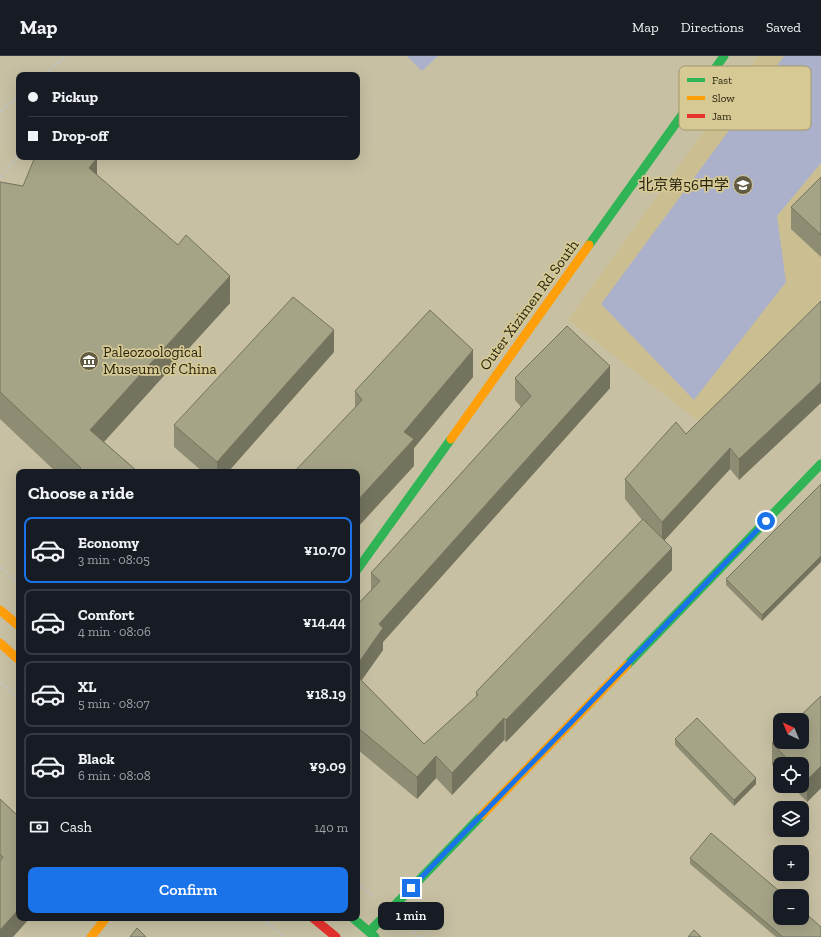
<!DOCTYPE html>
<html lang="en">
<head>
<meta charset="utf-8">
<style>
	body { margin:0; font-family:"Zilla Slab","Noto Sans SC",serif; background:#242831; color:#f1f3f6; height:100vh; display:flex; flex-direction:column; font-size:15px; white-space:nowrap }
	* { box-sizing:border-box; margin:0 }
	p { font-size:13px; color:#9ea1a6 }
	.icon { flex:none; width:22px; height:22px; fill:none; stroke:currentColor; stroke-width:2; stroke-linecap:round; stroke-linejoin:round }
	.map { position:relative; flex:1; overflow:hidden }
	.details { position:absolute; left:16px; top:413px; width:344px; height:452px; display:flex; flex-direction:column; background:#171b24; border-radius:8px; box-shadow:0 4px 16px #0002 }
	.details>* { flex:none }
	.banner { position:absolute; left:16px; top:16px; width:344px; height:88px; border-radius:8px; box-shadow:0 4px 16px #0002; display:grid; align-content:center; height:88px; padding:0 12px; background:#171b24 }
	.needle { width:26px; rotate:316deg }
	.controls { position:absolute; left:773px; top:657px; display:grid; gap:8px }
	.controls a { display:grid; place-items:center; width:36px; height:36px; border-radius:8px; background:#171b24; box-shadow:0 4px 16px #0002; font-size:20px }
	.end { position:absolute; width:18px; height:18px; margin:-9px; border:5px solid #1a73e8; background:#fff; box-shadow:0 0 0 2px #fff }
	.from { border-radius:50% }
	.bubble { position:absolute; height:28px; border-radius:8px; background:#171b24; box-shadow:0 4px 16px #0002; font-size:13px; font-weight:600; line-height:28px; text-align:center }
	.banner b { display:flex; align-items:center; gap:14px; height:38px; font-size:15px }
	.banner b+b { border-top:1px solid #363941 }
	.banner i { width:10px; height:10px; background:#f1f3f6 }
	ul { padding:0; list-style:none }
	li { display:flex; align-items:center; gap:12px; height:66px; margin:0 8px 6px; padding:0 4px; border:2px solid #363941; border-radius:8px }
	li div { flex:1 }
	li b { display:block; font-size:15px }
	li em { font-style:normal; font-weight:600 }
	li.active { border-color:#1a73e8 }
	li>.icon { width:36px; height:36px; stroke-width:1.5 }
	h2 { padding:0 12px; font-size:18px; line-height:48px }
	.pay { display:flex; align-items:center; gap:10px; height:44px; padding:0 12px; font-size:15px }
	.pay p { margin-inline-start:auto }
	.action { display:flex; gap:8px; margin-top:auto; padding:8px 12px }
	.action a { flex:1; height:46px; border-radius:8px; background:#1a73e8; color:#fff; font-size:16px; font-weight:600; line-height:46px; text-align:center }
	header { display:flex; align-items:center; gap:24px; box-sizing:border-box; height:56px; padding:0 20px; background:#171b24; border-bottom:1px solid #363941 }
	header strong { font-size:19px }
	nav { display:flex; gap:22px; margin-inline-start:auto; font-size:14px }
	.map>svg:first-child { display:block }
	.built { fill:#cbbf91 }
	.pitch { fill:#abb0cb }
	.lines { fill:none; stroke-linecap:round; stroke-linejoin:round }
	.path { stroke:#c4c3ba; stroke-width:2.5; stroke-dasharray:4 2; stroke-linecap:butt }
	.fast { stroke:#30b455; stroke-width:9 }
	.slow { stroke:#ff9f0a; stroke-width:9 }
	.jam { stroke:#e5322d; stroke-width:9 }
	.wall { fill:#8e8d74 }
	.shaded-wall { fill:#74735e }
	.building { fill:#a5a487; stroke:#74735e }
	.route { stroke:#1a73e8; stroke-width:5 }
	.labels { text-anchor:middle; stroke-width:3.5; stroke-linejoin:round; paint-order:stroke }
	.poi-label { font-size:15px; fill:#2a2510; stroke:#d6c994; text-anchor:end }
	.street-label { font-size:15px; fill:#2a2510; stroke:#d6c994 }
	.key { fill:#d6c994; stroke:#a2986c; stroke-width:1 }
	.key-label { font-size:11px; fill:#2a2510 }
</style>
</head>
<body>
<header>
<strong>Map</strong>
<nav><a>Map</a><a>Directions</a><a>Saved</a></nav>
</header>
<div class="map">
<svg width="821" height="881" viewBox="0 0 821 881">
	<rect width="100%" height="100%" fill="#c7c0a3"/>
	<path class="built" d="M758 0H821V258L701 367 568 264Z"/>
	<path class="pitch" d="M407 0H438L422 15Z
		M784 0H821V107L777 160 786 226 694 344 601 248Z"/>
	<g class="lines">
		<path class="path" d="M43 19 66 0
			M0 56 19 40
			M0 122 19 99
			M0 511 19 528
			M0 626 19 643
			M357 826 372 840
			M262 862 284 881
			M408 871 419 881"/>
		<path class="fast" d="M589 189 724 0
			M357 514 451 383
			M627 609 821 408
			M353 862 375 881
			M369 876 482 759"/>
		<path class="slow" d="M451 383 589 189
			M0 554 19 570
			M0 587 19 604
			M482 759 627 609
			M91 881 106 862"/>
		<path class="jam" d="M313 862 336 881"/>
	</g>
	<path class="wall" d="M97 119 230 247 104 386 138 416H56L0 363V126L23 130Z
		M821 121V201L791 173V151Z
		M821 245 739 424 730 413 664 484 672 514 506 686 504 684 452 739 436 722 417 743 357 693V549L371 534V517L521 351 515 344V322L610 332 383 586V594L361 624 424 688 476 641V636L642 464 625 443V423L686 378Z
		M334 296 228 416H203L174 391V369Z
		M473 321 414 392V410L355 352V335Z
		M821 428 762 565 726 529V523Z
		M821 640V732L807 746 792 730H802V708H780V718L772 709V687Z
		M675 683 756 728 734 750 675 689Z
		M0 743 19 761 0 881Z
		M690 802 821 881H776L690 808Z"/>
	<path class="shaded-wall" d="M97 102V129L89 112Z
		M230 220V247L90 401V374Z
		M334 274V296L228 416H217V406Z
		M473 294V321L414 392V410L357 472V445L404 376Z
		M610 310V332L383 586V594L357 631V609L379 568Z
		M821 326V347L739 424V403Z
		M730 392V413L662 487V466Z
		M672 492V514L506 686V664Z
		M821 500V506L762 565V559Z
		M504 662V684L452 739V717Z
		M436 700V722L417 743V721Z
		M821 710V732L807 746V724Z
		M756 722V728L734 750V744Z
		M19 853V862H30L13 881H0V874Z"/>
	<path class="building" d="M35 101H95L97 102 89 112 178 189 186 179 230 220 90 374 138 416H84L80 413 81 412 0 336V126L23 130Z
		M821 121V179L791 151Z
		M293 241 334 274 217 406 174 369Z
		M821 245V326L739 403 730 392 662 466 625 423 676 366 686 378Z
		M430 254 473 294 404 376 414 383 357 445V416H294L362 344 355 335Z
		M567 270 610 310 379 568 383 572 357 609V549L380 525 371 517 531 340 515 322Z
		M821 428V500L762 559 726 523Z
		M643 463 672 492 506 664 504 662 452 717 436 700 417 721 357 671V620L424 688 478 639 476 636Z
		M821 640V710L807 724 802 719V708H792L772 687 780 679V686H802V664H796Z
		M697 662 756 722 734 744 675 683Z
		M0 743 19 761V853L0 874V805L3 801 0 798Z
		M711 777 785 840H780V862H802V854L821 871V881H783L690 802Z
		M137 872 146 881H130Z
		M694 874 701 881H688Z"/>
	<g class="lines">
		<path class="route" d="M411 832 766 465"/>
	</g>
	<defs>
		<symbol id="school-disc" viewBox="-11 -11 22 22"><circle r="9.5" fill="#615b43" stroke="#d6c994"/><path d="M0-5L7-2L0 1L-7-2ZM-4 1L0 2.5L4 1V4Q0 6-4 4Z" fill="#fff"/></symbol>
		<symbol id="museum-disc" viewBox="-11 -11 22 22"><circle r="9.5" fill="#615b43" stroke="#d6c994"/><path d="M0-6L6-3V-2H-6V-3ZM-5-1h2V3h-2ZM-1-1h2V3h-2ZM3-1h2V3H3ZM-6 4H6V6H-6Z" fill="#fff"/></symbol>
	</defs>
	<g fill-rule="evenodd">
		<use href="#school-disc" x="732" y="118" width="22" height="22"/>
		<use href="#museum-disc" x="78" y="294" width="22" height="22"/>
	</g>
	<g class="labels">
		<g class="poi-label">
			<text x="729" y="134">北京第56中学</text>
			<text x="103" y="301" text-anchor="start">Paleozoological<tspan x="103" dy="17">Museum of China</tspan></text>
		</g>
		<g class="street-label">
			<text transform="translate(529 249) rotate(-54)" y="5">Outer Xizimen Rd South</text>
		</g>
	</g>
	<rect x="679" y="10" width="132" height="64" rx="6" class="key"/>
	<rect x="687" y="22" width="18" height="4" fill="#30b455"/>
	<rect x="687" y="40" width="18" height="4" fill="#ff9f0a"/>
	<rect x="687" y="58" width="18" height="4" fill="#e5322d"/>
	<g class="key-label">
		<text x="712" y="28">Fast</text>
		<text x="712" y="46">Slow</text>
		<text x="712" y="64">Jam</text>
	</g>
</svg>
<div class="controls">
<a><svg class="needle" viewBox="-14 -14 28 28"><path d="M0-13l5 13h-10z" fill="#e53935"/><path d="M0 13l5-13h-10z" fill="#9ea1a6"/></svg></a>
<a><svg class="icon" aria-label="locate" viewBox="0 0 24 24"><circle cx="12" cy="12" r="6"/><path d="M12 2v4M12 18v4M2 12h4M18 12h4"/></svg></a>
<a><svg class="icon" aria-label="layers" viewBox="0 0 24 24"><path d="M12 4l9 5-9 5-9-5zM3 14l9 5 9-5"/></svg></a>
<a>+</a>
<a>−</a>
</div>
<i class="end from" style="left:766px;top:465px"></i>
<i class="end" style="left:411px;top:832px"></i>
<div class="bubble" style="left:378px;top:846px;width:66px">1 min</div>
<div class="banner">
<b><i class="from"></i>Pickup</b>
<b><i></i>Drop-off</b>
</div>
<section class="details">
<h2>Choose a ride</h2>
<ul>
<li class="active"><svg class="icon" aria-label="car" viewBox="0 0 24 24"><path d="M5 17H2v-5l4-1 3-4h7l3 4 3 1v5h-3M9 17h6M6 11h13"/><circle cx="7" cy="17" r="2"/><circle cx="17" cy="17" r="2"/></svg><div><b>Economy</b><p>3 min · 08:05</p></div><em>¥10.70</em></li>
<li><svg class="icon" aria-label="car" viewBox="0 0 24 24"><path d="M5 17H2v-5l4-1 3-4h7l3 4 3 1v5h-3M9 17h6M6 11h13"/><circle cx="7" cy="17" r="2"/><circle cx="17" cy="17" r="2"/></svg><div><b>Comfort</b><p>4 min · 08:06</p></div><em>¥14.44</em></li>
<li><svg class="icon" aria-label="car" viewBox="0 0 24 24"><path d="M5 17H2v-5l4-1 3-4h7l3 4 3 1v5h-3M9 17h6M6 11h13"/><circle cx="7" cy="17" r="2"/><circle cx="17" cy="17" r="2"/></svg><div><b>XL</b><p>5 min · 08:07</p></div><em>¥18.19</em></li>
<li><svg class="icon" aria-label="car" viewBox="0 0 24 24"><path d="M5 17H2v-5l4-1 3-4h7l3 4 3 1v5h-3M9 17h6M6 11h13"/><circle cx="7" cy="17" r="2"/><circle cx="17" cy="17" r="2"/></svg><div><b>Black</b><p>6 min · 08:08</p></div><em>¥9.09</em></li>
</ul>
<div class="pay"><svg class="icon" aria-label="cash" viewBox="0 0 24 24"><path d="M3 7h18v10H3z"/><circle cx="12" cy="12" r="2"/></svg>Cash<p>140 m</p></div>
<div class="action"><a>Confirm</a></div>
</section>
</div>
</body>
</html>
